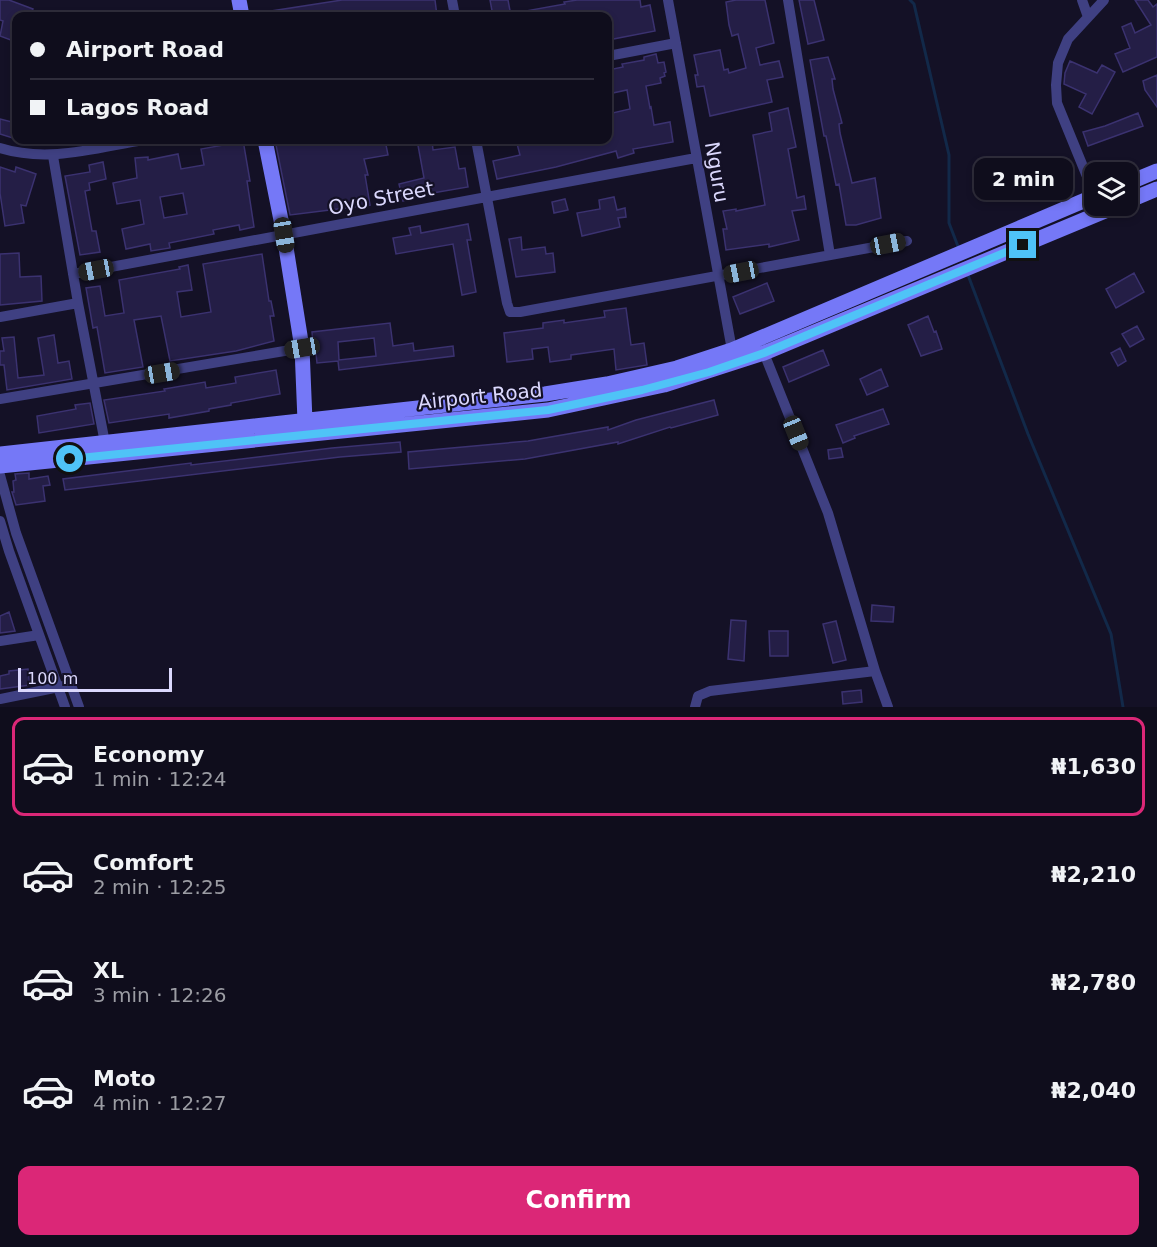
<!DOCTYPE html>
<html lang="en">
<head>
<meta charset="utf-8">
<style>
	body { margin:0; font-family:"DejaVu Sans",sans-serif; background:#1d1b29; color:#f1f3f6; height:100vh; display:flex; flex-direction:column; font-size:22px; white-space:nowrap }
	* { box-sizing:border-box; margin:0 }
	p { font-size:20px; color:#9b9ca3 }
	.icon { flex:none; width:33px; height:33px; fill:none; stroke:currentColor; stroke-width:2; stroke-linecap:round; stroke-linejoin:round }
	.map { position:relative; height:707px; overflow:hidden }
	.sheet { display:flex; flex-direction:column; background:#0f0d1c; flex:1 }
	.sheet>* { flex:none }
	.hud { position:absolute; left:12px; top:12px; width:600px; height:132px; border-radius:12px; box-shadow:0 3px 9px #0003,0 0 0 2px #2f2d3b; display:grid; align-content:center; height:132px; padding:0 18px; background:#0f0d1c }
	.tools { position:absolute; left:1084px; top:162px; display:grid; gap:12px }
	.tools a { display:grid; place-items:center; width:54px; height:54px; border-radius:12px; background:#0f0d1c; box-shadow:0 3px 9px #0003,0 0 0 2px #2f2d3b; font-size:30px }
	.scale { position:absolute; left:18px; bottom:15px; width:154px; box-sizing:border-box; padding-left:6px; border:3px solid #dbd8fd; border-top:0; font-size:16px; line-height:21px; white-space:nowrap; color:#dbd8fd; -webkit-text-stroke:4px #141126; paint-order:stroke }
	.end { position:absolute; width:27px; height:27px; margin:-14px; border:8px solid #4fc3f7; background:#111; box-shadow:0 0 0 3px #111 }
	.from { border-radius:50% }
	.bubble { position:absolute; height:42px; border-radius:12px; background:#0f0d1c; box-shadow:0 3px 9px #0003,0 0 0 2px #2f2d3b; font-size:20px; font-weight:700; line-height:42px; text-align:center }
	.car { position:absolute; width:18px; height:36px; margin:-18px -9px; border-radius:8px; box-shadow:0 0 4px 2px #0007; background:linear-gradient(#222 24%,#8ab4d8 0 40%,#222 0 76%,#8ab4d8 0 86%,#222 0) }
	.hud b { display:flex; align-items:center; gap:21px; height:57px; font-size:22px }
	.hud b+b { border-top:2px solid #2f2d3b }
	.hud i { width:15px; height:15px; background:#f1f3f6 }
	ul { padding:10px 0 0; list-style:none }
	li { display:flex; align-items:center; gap:18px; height:99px; margin:0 12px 9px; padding:0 6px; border:3px solid transparent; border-radius:12px }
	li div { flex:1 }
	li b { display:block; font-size:22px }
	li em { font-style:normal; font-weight:700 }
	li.active { border-color:#db2777 }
	li>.icon { width:54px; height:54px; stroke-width:1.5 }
	.button { display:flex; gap:12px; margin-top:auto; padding:12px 18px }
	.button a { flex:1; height:69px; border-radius:12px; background:#db2777; color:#fff; font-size:24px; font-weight:700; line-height:69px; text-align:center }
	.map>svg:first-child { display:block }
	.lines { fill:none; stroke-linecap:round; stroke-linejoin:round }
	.stream { stroke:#122949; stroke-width:3 }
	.building { fill:#241e46; stroke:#3b3270; stroke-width:1.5; fill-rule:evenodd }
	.minor { stroke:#3f4082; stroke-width:10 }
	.secondary { stroke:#7578f7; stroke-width:15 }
	.route { stroke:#4fc3f7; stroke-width:8 }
	.labels { text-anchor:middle; stroke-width:4.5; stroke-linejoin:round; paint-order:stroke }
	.street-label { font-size:20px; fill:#dbd8fd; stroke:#141126 }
</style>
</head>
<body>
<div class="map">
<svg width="1157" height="707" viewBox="0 0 1157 707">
	<rect width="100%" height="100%" fill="#141126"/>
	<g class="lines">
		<path class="stream" d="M910 0 914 4 949 155V223L959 249
			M968 275 1028 434 1111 634 1123 707"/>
	</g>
	<path class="building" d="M0 0H9L33 9 30 16H16V42L0 36 3 21 0 20Z
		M342 0H435L437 16H265V12Z
		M490 0H508L511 16H493Z
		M577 0H640L641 7 650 5 655 31 608 40V16H587V14L572 16H521L520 12 565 4 564 2Z
		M736 0H765L774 43 756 48 760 65 779 61 783 77 767 80 772 102 710 116 704 86 697 87 695 75H698L694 55 720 50 724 70 728 69 729 73 746 68 738 34 732 36 729 25 726 2Z
		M799 0H814L824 40 808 44Z
		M1135 0H1148L1153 7 1157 4V57L1123 72 1115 54 1130 48 1122 27 1131 23 1135 33 1151 25Z
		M656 54 658 63 664 62 666 72 664 73 665 76 660 78 661 83 646 86 650 108 651 107 654 125 670 122 673 142 633 149 634 153 618 158 616 151 556 167 497 179 493 161 520 155 516 140H554V142L565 140H608V114L630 109 627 90 608 94V70L623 67 622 64 644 60V57Z
		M828 57 835 79H832L833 89 842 123 839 124 840 133 852 183 875 178 881 218 856 225H846L839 184 836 185 826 136H824L810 60Z
		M1070 61 1097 73 1102 65 1115 72 1092 114 1079 107 1086 94 1064 84 1065 73Z
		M1157 75V107L1145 90 1143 81Z
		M788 108 796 147 788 149 797 198 804 196 806 209 792 211 799 240 769 247V244L726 250 723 229H727L723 211 736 209V211L765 205 753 135 772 131 769 113Z
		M1138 113 1143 126 1088 146 1083 132 1105 126Z
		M0 119 16 123V139L0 134Z
		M223 140H243L250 181H247L254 227 240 230 239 225 213 230 214 234 169 243 170 248 151 251 150 244 126 249 122 229 144 224 140 200 117 204 113 183 137 178 135 158 148 157V160L178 154 181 169 204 165 201 149 224 145ZM183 193 187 214 164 218 160 197Z
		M275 140H337V144L363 140H385L388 155 364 159 368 175H365L370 205 290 215Z
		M417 140H432L433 150 455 147 459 169 465 168 468 187 421 195 403 201 399 184 424 178Z
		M103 162 106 179 89 183 90 190 85 191 92 231H96L100 252 80 255 65 176 90 172 89 165Z
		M0 167 15 172 16 167 36 174 26 206 21 205 24 223 5 226 0 193Z
		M614 197 617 210 625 208 626 217 618 218 620 227 582 236 577 213 600 209 599 200Z
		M565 199 568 210 554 213 552 202Z
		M468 224 471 240H467L476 292 462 295 453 244 396 254 393 238 411 235 409 228 420 226 421 233Z
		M521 237 522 250 545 247 546 254 553 253 555 272 516 277 509 239Z
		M19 253 20 277 41 276 42 301 0 305V254Z
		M262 254 269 301H271L274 316H270L274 341 236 351 170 361 161 316 134 320 143 367 105 373 97 327 93 328 86 288 100 286 105 316 124 313 119 280 180 269 179 267 188 265 192 290 177 292 181 317 211 312 203 264Z
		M1134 273 1144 292 1116 308 1106 289Z
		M767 283 774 301 740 314 733 297Z
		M626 308 631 345 644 343 647 365 616 370 614 349 571 355V359L550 362 548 347 532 349 533 359 507 362 504 333 543 328V323L564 320V323L605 317 604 311Z
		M928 316 934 332 936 331 942 349 921 356 908 325Z
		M390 323 393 346 413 343 414 351 453 346 454 356 339 370 338 361 317 363 315 344H313L312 332ZM374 338 376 356 339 360 338 342Z
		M1137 326 1144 339 1130 347 1122 334Z
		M54 335 58 363 69 361 72 379 7 390 4 365H0V351H4L2 338 14 337 18 378 44 375 38 338Z
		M1120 348 1126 361 1118 366 1111 353Z
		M823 350 829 365 789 382 783 367Z
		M881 369 888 386 867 395 860 379Z
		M276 370 280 394 231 403V405L209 409V411L169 418V414L109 423 104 400 165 391 164 389 205 382 206 388 236 383 235 377Z
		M714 400 718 415 671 428 670 427 618 444V442L525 459 409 469 408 452 528 441 608 427V430L636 420Z
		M90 403 94 424 39 433 37 416 76 409 75 405Z
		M883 409 889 424 854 436 855 438 843 443 836 425Z
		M400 442 401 452 340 457 65 490 63 479 191 463V465L332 448Z
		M841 448 843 457 829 459 828 450Z
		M29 473V479L48 476 50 485 43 486 45 501 16 505 12 492H14L13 481 16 480 15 474Z
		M872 605 894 607 893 622 871 621Z
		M9 612 15 631 0 633V616Z
		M731 620 746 621 744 661 728 659Z
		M836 621 846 660 833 663 823 624Z
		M769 631H788V656H770Z
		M28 669 30 685 0 689V676L9 674V671Z
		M861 690 862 702 843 704 842 692Z"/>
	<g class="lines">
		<path class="minor" d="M452 0 455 16
			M668 0 732 350
			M788 0 830 255
			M1082 0 1088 17
			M608 56 676 43
			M476 140 507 303 510 312H520L907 241
			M0 148C48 163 95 148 143 140
			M53 156 78 303 105 443
			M1095 196 1057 103 1056 85 1058 63 1068 39 1104 0
			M73 274 696 158
			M0 317 78 303
			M762 348 828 513 875 671 888 707
			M0 399 302 348
			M0 475 16 533 79 707
			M0 521 9 551 65 707
			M0 641 39 635
			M0 699 64 686
			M695 707 698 696 710 691 875 671"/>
		<path class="secondary" d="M239 0 242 16
			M265 140 284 235 302 348 305 421
			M1128 183 1157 171
			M1128 201 1157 189
			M0 454 545 394 607 384 677 368 732 350 1095 196
			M0 466 548 410 664 385 764 353 1117 206"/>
	</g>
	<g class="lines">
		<path class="route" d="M70 459 548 410 642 390 709 372 764 353 1023 245"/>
	</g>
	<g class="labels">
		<g class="street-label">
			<text transform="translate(717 172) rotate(80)" y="7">Nguru</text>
			<text transform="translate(381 198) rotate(-11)" y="7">Oyo Street</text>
			<text transform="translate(480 396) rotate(-6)" y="7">Airport Road</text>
		</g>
	</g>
</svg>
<div class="tools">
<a><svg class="icon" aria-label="layers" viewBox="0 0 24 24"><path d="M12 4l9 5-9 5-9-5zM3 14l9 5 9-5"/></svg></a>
</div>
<div class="scale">100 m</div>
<i class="end from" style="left:70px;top:459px"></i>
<i class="end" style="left:1023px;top:245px"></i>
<div class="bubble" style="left:974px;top:158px;width:99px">2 min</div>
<i class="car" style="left:284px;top:235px;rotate:171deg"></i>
<i class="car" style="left:888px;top:244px;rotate:79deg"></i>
<i class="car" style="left:96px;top:270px;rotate:259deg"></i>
<i class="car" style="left:741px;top:272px;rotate:259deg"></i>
<i class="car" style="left:302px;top:348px;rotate:260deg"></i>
<i class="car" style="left:162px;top:373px;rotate:80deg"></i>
<i class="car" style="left:796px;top:433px;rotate:158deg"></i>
<div class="hud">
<b><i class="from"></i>Airport Road</b>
<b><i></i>Lagos Road</b>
</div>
</div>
<section class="sheet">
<ul>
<li class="active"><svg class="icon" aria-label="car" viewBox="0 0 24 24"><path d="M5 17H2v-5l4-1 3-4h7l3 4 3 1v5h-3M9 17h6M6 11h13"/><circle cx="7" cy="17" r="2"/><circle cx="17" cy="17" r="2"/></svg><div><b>Economy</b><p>1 min · 12:24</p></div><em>₦1,630</em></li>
<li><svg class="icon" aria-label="car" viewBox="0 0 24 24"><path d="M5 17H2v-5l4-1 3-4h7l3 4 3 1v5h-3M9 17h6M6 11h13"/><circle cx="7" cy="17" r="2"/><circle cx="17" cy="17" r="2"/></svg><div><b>Comfort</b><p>2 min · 12:25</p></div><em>₦2,210</em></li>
<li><svg class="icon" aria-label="car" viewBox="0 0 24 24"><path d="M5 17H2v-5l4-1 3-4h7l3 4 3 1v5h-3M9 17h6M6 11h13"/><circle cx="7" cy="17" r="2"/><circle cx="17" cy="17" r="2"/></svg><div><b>XL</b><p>3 min · 12:26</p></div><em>₦2,780</em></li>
<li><svg class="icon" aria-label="car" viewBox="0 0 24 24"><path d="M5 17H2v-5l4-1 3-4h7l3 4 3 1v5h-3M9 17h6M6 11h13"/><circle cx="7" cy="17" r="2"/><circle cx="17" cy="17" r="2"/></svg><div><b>Moto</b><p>4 min · 12:27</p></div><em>₦2,040</em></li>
</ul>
<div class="button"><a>Confirm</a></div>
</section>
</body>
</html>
